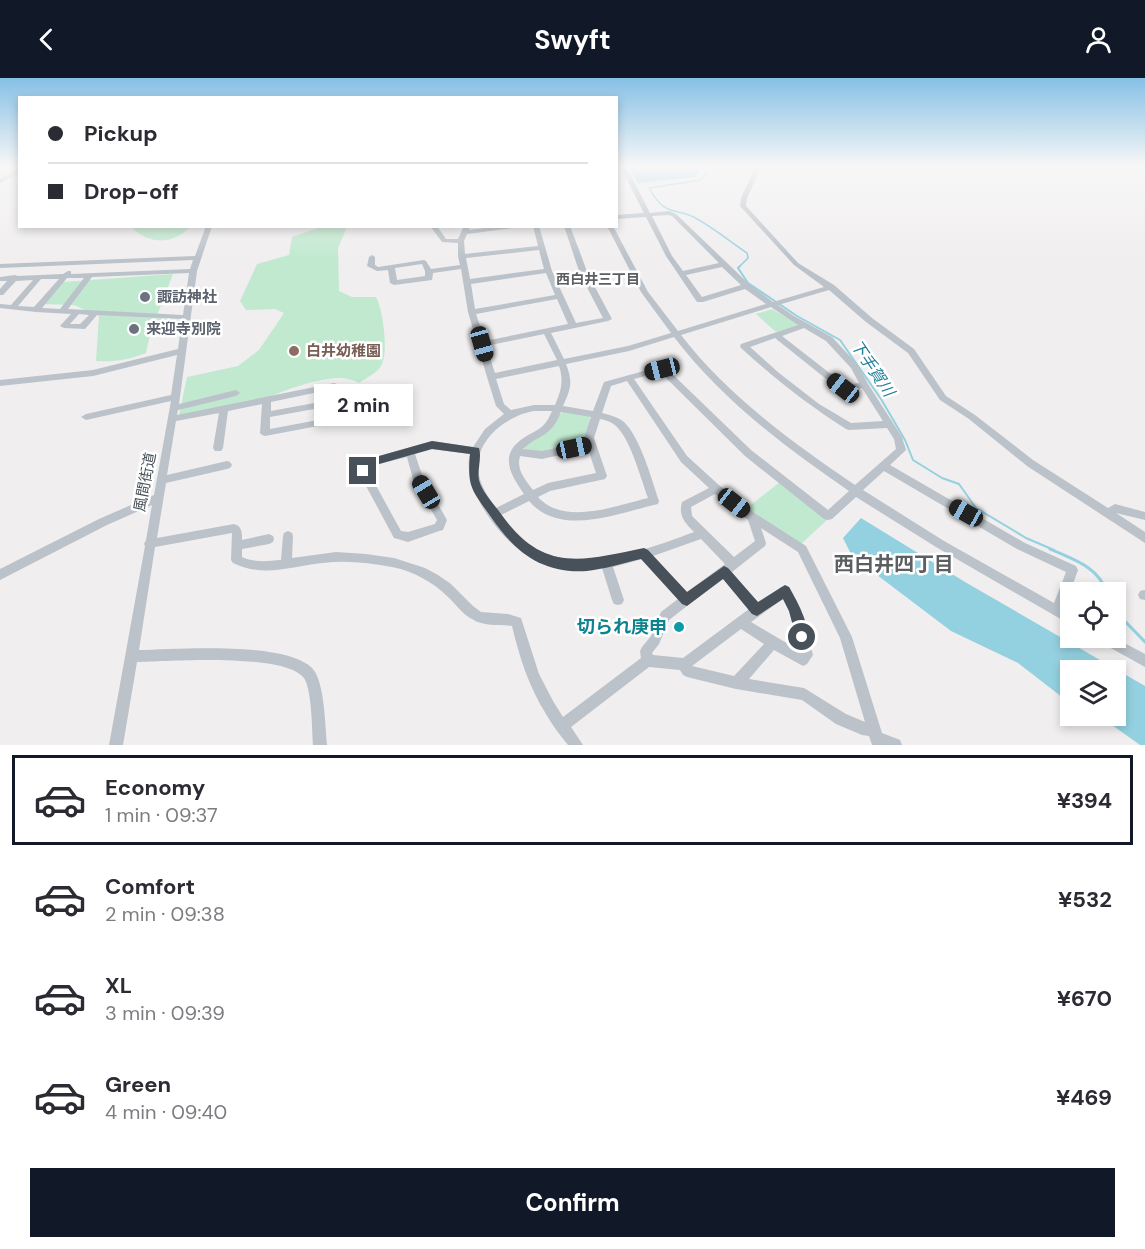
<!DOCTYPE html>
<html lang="en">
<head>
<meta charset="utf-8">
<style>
	body { margin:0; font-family:"DM Sans","Noto Sans JP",sans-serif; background:#f2f2f3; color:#2b2b33; height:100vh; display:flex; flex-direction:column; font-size:22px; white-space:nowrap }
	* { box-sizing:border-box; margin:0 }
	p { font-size:20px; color:#7c7c81 }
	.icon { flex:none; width:33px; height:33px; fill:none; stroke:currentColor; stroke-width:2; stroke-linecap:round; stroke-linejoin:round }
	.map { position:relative; height:667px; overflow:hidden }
	.drawer { display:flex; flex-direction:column; background:#fff; flex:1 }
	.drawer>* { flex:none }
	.guide { position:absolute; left:18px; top:18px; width:600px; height:132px; border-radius:0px; box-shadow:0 3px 9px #0003; display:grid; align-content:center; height:132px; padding:0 30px; background:#fff }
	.buttons { position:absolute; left:1060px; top:504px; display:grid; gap:12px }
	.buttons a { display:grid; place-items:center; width:66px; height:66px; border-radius:0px; background:#fff; box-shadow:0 3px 9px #0003; font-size:30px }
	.end { position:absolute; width:27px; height:27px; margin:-14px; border:8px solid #485159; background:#fff; box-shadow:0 0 0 3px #fff }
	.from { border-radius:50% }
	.bubble { position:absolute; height:42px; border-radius:0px; background:#fff; box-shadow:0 3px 9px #0003; font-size:20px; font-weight:700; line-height:42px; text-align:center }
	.car { position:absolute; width:18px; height:36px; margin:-18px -9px; border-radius:8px; box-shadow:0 0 4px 2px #0007; background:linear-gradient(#222 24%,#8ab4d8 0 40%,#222 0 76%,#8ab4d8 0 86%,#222 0) }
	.guide b { display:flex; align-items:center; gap:21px; height:57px; font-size:22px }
	.guide b+b { border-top:2px solid #e1e1e2 }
	.guide i { width:15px; height:15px; background:#2b2b33 }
	ul { padding:10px 0 0; list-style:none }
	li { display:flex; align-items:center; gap:18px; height:90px; margin:0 12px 9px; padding:0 18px; border:3px solid transparent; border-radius:0px }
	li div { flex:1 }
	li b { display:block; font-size:22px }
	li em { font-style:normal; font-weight:700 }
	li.current { border-color:#111827 }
	li>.icon { width:54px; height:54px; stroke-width:1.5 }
	.cta { display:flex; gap:12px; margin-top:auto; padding:12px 30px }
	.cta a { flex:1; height:69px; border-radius:0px; background:#111827; color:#fff; font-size:24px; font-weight:700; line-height:69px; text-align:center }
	header { display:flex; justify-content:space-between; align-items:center; height:78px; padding:0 30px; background:#111827; color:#fff; font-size:27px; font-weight:700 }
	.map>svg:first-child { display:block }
	.green { fill:#c1e9d0 }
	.water { fill:#94d1e0 }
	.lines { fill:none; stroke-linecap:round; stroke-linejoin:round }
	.stream-far2 { stroke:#94d1e0; stroke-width:1.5 }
	.stream-far1 { stroke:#94d1e0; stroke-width:2 }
	.stream { stroke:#94d1e0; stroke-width:3 }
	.minor { fill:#bbc2c9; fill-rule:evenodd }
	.route { fill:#485159 }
	.worship-dot { fill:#6b7280; stroke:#fff; stroke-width:2 }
	.education-dot { fill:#8d6e63; stroke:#fff; stroke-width:2 }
	.culture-dot { fill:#0f9aa8; stroke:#fff; stroke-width:2 }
	.labels { text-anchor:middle; stroke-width:5; stroke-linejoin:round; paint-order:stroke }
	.far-neighbourhood-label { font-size:14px; font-weight:bold; fill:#5b5e62; stroke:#fff }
	.worship-label { font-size:15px; font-weight:bold; fill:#5b616d; stroke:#fff; text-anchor:start }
	.education-label { font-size:15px; font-weight:bold; fill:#785e54; stroke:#fff; text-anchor:start }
	.street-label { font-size:15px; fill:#485159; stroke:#fff }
	.water-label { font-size:16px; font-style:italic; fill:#1e7f96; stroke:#fff }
	.near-culture-label { font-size:18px; font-weight:bold; fill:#0d838f; stroke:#fff; text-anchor:end }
	.near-neighbourhood-label { font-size:20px; font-weight:bold; fill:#5b5e62; stroke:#fff }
</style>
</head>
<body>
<header><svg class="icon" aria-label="back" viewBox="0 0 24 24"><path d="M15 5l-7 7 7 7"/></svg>Swyft<svg class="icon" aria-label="person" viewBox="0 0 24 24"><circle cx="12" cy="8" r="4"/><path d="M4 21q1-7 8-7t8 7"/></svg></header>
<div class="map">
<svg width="1145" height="667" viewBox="0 0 1145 667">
	<rect width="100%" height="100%" fill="#f0eeee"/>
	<path class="green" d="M131 149H190C172 167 150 167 131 149Z
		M321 149H347L338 170 339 213 352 219H376C383 232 389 275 381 288 377 295 366 300 359 305 329 286 259 327 225 334 211 337 194 336 179 337L187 299 238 288 259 272 284 235 275 231 246 232 240 223 257 186 289 177 292 159Z
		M173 196 156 240 180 242 179 248 151 252 146 275C128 282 115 284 96 283L99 238 74 227 40 226 63 204Z
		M772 231 797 245V248L776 254 756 236Z
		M563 334 588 337 591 341 587 362 584 366 543 374 525 372 523 367Z
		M780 404 828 441 800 467 747 430Z"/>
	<path class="water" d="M628 88H703L695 99 638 105Z
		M861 440 965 504 1145 608V667H1140L1105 642 1098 648 1085 638H1116V592H1071V626L1018 585 951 553 852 478 843 460Z"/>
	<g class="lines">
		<path class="stream-far2" d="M712 88 701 102 649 110C667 142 675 127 699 142 716 152 731 164 747 175L748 180 738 190"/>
		<path class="stream-far1" d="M740 188 738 190 748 205 797 238 840 262 881 321 905 362 913 382 942 400 959 406 976 430 1026 460 1054 472"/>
		<path class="stream" d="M1050 471C1074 482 1097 488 1107 514
			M1116 534 1145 564"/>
		<path class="minor" d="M620 88H626L650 135 669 133 676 136 749 206 773 224 824 209 794 187 740 128 741 120 753 94 734 88H744L755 91 756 88H762L747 120 746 128 798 185 834 207 872 240 914 271 946 318 975 337 1033 382 1108 430 1115 426 1145 434V442L1116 435 1145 454V465L1027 388 969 341 940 322 908 275 866 244 829 212 778 227 794 238 832 259 858 287 868 306 902 359 906 372 890 387 1025 465 1076 488 1078 492 1064 531 1071 535V547L936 469 856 419 832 441 828 442 824 441 745 378 660 294 634 301 687 378 720 408 756 436 806 468 852 559 882 655 900 662 902 667H872L869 658 862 657 836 646 802 622 736 611 687 599 683 597 680 592 649 589 571 649 583 667H568C560 657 552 647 546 636 529 609 519 578 512 548 498 546 484 549 472 541 462 536 456 526 448 519 433 504 413 493 392 489 370 485 346 482 323 485 291 488 264 500 233 485L231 482 232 455 155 469 139 572C177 571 285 563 312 590 325 603 325 649 327 667H313C312 653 312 608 303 599 281 575 170 583 137 584L123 667H109L145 468 144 466 146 462 152 427 107 447 0 502V491L99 441 154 417 171 323 86 342 81 339 86 336 171 317 177 277 93 298 0 308V302L93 292 178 271 182 241 97 237 85 251 64 250 60 248 71 236 36 234 0 230V226L11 227 33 202 16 203 3 217H0V211L7 203H0V199L15 197 18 198 63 196 68 193H71V196L190 191 193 182 0 190V186L195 178 206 148H212L197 193 179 326 236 312 240 315 236 318 178 332 177 337 334 305 337 306 338 308 337 310 271 324V333L336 321 340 324 336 327 270 339V351L339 338 344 341 339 344 265 358 262 357 260 355 262 326 228 333 223 370 221 373H215L213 370 219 335 176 343 167 397 227 383 230 384 232 387 230 390 227 391 166 405 157 460 234 446C242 448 242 455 242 462L269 456 273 458 274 461 273 464 269 466 242 471V479C255 485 268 483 281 482L283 458 284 455 288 453 292 455 293 458 292 480 336 474 366 476 394 480 425 490 438 497 451 506 473 528 481 534 508 536 521 540 539 596 553 623 563 639 641 580 640 573 642 569 651 558 661 534 678 521 642 481 613 489 624 522 622 526 618 527 614 526 612 522 602 490C580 492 559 492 538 483 506 471 460 411 470 376L432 371 415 376 423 400 447 442 443 452 439 453 408 464 394 460 358 393 365 382 432 363 473 369 485 351 504 336 496 328 487 299 468 234 461 191 433 195 432 202 394 207 390 205 388 192 377 193 367 188 369 179 372 177 375 179V187L378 189 424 182 426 183 431 191 460 187 458 178V165L442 164 430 148H437L446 161H458L464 148H470L469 152 501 148H529L467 156 464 163 465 176 538 168 533 148H539L552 193 576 245 603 240 580 196 564 148H570L588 196 612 241 608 243 551 255 564 281 628 268 671 255 641 214 607 148H613L648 214 678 253 766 226 745 211 703 224H697L666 178 646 139 616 141V137L644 135ZM668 137 672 138 719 185 683 193 672 178 652 138ZM539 172 544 191 470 201 466 180ZM422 186 425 193V198L397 202 395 190ZM722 189 741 207 702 219 686 197ZM189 195 183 237 68 231 92 199ZM546 195 555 217 475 231 471 206ZM67 200H84L60 231 42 230ZM41 201H59L34 229 18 228ZM557 221 568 246 485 263 476 236ZM771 229 798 247 741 266 740 268 741 270C774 300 808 327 846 351L849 352 887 350 894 361 896 371 855 407C793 365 727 317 681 257ZM79 236 89 237 80 246H70ZM804 250 826 263 851 290 859 305 845 307 782 258ZM544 256 557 282 495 295 486 268ZM674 259C721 321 785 369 849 413L828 432 751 372 665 289 662 288 604 304 593 333 563 328C571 311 573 304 566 286L629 273ZM775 260 840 312 843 313 862 310 883 343 851 345 819 326 779 295 750 269ZM559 288C564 303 561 313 555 327H534L511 332 504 326 496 301ZM627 303 681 384 709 410 682 424C678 438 685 445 694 454 643 473 570 501 521 462 513 456 507 446 501 437L529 423C560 459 616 436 654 427L658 426 659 423C652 402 640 359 624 344 618 339 610 337 602 335L611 308ZM534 333H552C545 350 539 351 525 359 498 376 510 396 524 416L496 430C489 420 481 409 479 397 472 364 505 338 534 333ZM561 334 591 339 584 360 586 364 542 373 523 371C540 355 550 361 561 334ZM600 341C606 342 612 344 617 349 631 363 641 401 648 420 615 428 564 448 538 419L550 413 605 401 607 398 594 360ZM588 371 596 395 548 405 533 412C525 401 516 392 520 378L542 381ZM407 379 413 401 437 442 435 446 408 454 401 453 368 393 371 388ZM884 393 1017 471 1066 494 1054 525 944 463 863 412ZM715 416 748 442 755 463 734 479 692 438 691 429ZM761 450 798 474 840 560 865 644 846 636 804 610 749 601 774 572 803 588 807 586 813 577 801 532 789 509 785 508 781 509 758 525 732 494 765 468 766 465ZM701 461 725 486 687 514 653 478ZM723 500 749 531 683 580 653 577 652 575 659 566 669 542ZM783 521 789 533 800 573 751 544ZM741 551 764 566 734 598 692 588Z
			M20 89V94L0 105V101Z
			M1144 512H1145V522L1140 521 1138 517 1140 513Z
			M1098 560H1115L1145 576V589L1100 564Z"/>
	</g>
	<linearGradient id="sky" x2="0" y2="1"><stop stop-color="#86c0e5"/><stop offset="0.49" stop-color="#f8f7f7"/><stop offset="1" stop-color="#f8f7f7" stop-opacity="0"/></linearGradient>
	<rect width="1145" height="181" fill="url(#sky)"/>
	<path class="route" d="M432 363 479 370C482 380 477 392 479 402 482 414 494 426 501 436 543 495 581 483 644 470L648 472 687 514 724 488 728 490 758 524 785 507 789 509C796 521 812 550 807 563L802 565 797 563 789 533 783 521 757 538 752 536 723 501 687 528 682 526 641 481C624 485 605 491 587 493 542 496 515 474 491 439 472 412 467 410 470 376L432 371 372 388 367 395 363 397 358 393 365 382Z"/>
	<g class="worship-dot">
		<circle cx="145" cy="219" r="6"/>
		<circle cx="134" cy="251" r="6"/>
	</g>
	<circle class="education-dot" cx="294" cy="273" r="6"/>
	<circle class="culture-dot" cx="679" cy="549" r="6"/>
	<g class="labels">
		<g class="far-neighbourhood-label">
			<text x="598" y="206">西白井三丁目</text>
		</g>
		<g class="worship-label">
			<text x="157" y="224">諏訪神社</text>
			<text x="146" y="256">来迎寺別院</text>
		</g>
		<g class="education-label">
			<text x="306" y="278">白井幼稚園</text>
		</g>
		<g class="street-label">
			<text transform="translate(145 404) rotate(-79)" y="5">風間街道</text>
		</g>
		<g class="water-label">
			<text transform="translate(873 290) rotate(56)" y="6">下手賀川</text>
		</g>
		<g class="near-culture-label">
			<text x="667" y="555">切られ庚申</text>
		</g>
		<g class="near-neighbourhood-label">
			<text x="894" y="493">西白井四丁目</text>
		</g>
	</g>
</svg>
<div class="buttons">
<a><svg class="icon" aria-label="locate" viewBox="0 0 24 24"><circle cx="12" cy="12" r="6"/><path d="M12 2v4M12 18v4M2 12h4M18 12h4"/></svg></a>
<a><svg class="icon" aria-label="layers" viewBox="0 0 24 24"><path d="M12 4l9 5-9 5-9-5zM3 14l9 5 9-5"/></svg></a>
</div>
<i class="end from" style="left:802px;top:559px"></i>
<i class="end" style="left:363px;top:393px"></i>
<div class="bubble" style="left:314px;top:306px;width:99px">2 min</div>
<i class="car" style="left:482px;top:266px;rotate:164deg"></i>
<i class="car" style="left:662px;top:291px;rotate:256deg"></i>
<i class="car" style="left:843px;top:310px;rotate:308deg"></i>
<i class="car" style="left:574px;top:370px;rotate:78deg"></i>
<i class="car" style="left:426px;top:414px;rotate:329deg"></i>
<i class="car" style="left:734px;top:425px;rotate:128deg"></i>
<i class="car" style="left:966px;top:435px;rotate:299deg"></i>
<div class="guide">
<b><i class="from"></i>Pickup</b>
<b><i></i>Drop-off</b>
</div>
</div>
<section class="drawer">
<ul>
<li class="current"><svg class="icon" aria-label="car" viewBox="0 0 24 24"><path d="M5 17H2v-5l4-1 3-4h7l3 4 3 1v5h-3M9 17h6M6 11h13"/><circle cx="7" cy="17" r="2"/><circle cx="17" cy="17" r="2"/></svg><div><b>Economy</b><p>1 min · 09:37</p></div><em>¥394</em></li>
<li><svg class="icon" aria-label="car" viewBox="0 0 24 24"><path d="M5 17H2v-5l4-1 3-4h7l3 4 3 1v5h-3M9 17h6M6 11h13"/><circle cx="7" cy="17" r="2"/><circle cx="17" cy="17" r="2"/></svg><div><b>Comfort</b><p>2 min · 09:38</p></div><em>¥532</em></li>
<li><svg class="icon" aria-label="car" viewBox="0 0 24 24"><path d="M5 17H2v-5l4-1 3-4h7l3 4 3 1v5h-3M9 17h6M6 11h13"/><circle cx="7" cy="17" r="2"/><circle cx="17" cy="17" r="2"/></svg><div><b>XL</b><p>3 min · 09:39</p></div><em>¥670</em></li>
<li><svg class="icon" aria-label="car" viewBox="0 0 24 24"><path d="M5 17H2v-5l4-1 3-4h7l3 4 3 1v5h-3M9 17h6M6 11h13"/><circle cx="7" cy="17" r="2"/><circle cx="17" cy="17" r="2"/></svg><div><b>Green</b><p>4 min · 09:40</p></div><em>¥469</em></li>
</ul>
<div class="cta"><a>Confirm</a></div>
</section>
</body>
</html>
